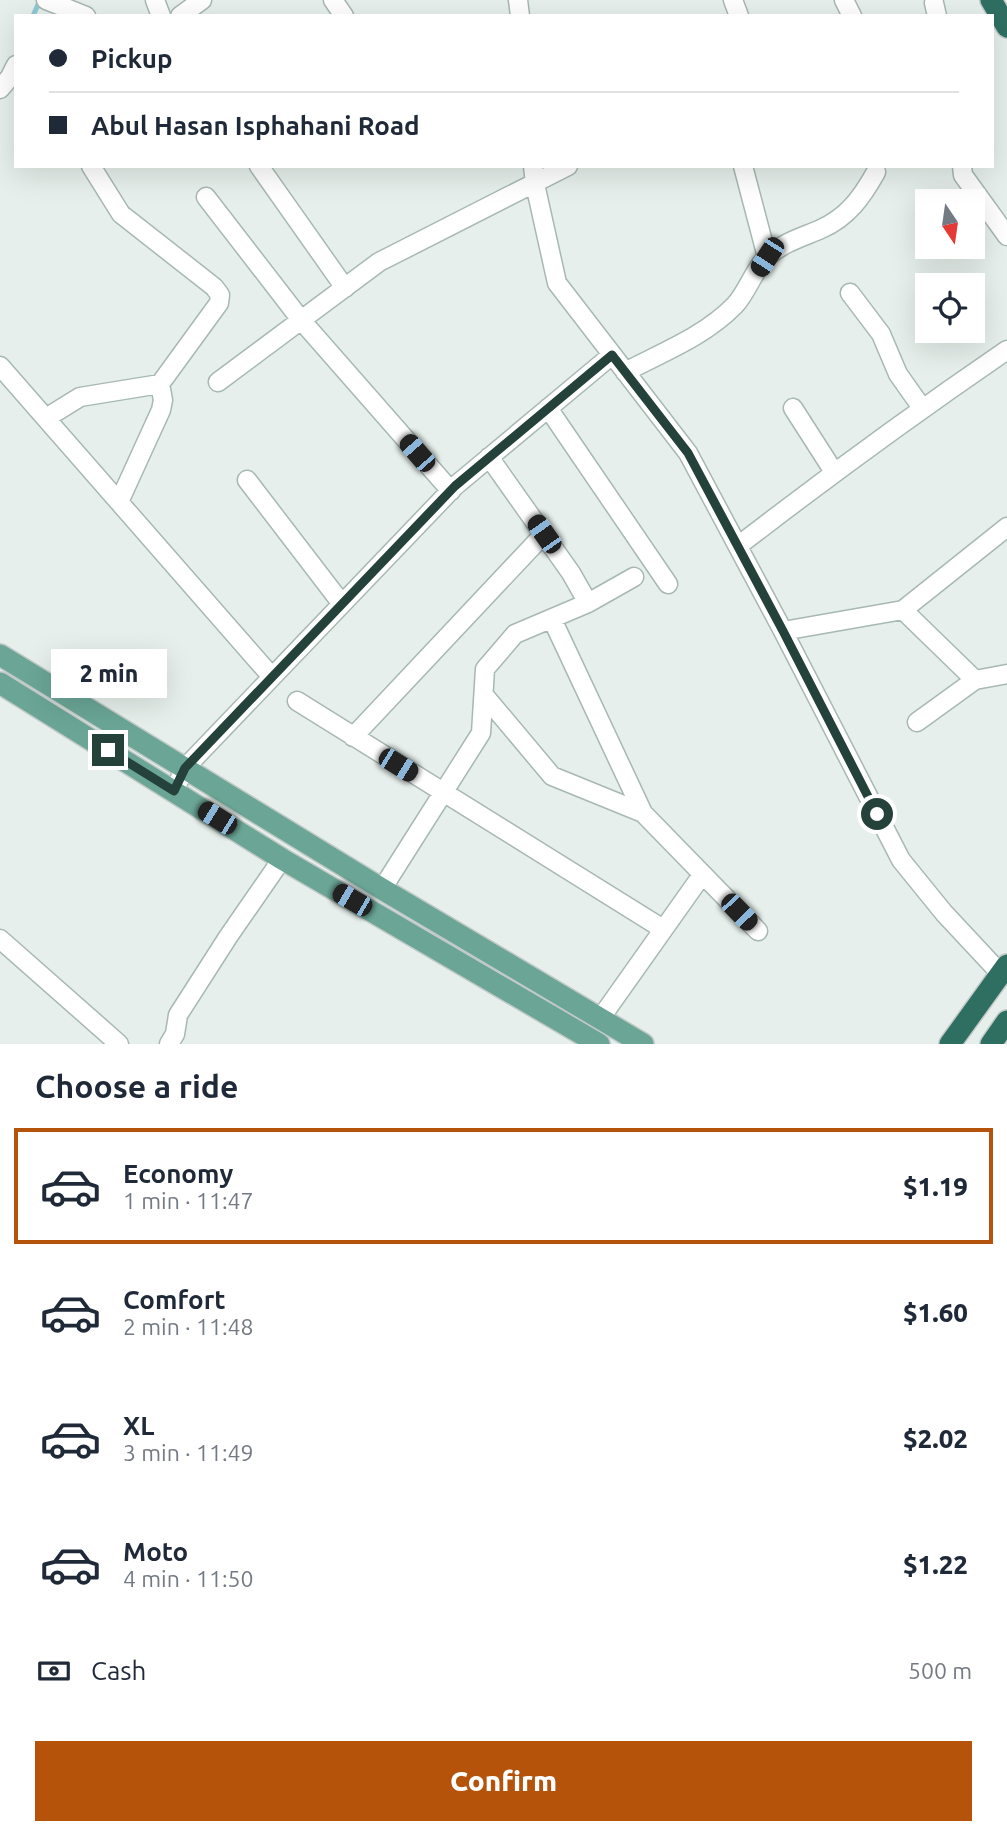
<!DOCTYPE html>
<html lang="en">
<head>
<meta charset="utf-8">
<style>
	body { margin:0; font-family:Ubuntu,sans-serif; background:#f2f2f3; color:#1f2937; height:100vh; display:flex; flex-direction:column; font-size:26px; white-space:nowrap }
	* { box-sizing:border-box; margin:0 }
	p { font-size:23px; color:#747a83 }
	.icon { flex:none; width:38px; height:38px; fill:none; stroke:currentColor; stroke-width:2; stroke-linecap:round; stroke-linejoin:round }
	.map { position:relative; height:1044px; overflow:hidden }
	.details { display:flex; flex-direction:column; background:#fff; flex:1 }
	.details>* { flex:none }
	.guide { position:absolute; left:14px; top:14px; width:980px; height:154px; border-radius:0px; box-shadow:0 7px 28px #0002; display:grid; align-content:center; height:154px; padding:0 35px; background:#fff }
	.needle { width:46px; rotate:167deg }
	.buttons { position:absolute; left:915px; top:189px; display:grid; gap:14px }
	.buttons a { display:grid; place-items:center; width:70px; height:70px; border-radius:0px; background:#fff; box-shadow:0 7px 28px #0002; font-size:35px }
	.end { position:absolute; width:32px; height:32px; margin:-16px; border:9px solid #24423a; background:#fff; box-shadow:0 0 0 4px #fff }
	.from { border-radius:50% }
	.bubble { position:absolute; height:49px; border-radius:0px; background:#fff; box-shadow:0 7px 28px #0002; font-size:23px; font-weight:800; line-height:49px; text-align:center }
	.car { position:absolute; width:21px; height:42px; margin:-21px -10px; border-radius:9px; box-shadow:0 0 5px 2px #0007; background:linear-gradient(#222 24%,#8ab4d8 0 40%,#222 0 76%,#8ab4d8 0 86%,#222 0) }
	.guide b { display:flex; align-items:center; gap:24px; height:66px; font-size:26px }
	.guide b+b { border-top:2px solid #e0e1e3 }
	.guide i { width:18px; height:18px; background:#1f2937 }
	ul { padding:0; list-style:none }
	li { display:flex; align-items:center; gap:21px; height:116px; margin:0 14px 10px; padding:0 21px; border:4px solid transparent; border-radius:0px }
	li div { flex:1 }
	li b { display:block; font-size:26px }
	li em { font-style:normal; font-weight:800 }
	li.selected { border-color:#b45309 }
	li>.icon { width:63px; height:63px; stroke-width:1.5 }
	h2 { padding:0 35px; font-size:32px; line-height:84px }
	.pay { display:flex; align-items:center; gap:18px; height:77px; padding:0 35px; font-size:26px }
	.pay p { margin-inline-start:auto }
	.primary-button { display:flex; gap:14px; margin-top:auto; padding:14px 35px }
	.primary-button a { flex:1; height:80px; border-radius:0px; background:#b45309; color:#fff; font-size:28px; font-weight:800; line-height:80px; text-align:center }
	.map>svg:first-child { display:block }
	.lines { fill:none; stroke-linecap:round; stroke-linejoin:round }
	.stream { stroke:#8ec9d4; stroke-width:5 }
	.minor-casing { stroke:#a8b8b2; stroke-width:21 }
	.major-casing { stroke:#c2cac8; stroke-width:24 }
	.highway-casing { stroke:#c2cac8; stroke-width:24 }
	.minor { stroke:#fff; stroke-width:18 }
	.major { stroke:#6aa596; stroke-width:21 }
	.highway { stroke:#2f6f62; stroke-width:21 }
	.route { stroke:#24423a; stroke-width:9 }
</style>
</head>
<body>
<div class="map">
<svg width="1007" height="1044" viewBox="0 0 1007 1044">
	<rect width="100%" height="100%" fill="#e6efeb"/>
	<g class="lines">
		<path class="stream" d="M33 16 40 0"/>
		<defs>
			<path id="minor" d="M46 0 86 16
				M155 0 161 16
				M333 0 344 16
				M518 0 520 16
				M733 0 739 16
				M844 0 852 16
				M934 3 937 16
				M180 16 202 0
				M0 89 10 77 16 65
				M259 166 345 288
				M533 166 535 184 557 283 688 453 783 631 901 860 944 913 1001 974
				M743 166 767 257
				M962 166 963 175 1007 236
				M206 197 301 320 451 491
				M850 293 881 334 898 374 922 408
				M0 366 272 677
				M625 372C663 352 705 336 735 305 748 291 754 269 768 256 784 242 803 237 821 229 848 217 862 197 876 172
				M218 382 379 262 568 166
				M548 408 668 584
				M793 408 834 472
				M46 418 80 397 160 384 219 303 220 295 214 287 121 214 91 166
				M489 457 571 573 588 603
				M247 480 342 604
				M119 502 161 410 163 400 160 384
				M738 546C826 478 915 413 1007 350
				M903 610 975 680
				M552 619 643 813 758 931
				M783 631 903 610 1007 527
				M484 695 552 776 643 813
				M297 701 663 929
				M917 722 975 680 1007 674
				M353 737 544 534
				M174 791 185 768 455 486 612 355
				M382 889 481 733 485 669 515 634 588 603 634 577
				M0 939 119 1044
				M600 1019 702 875
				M169 1044 175 1034 178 1015 228 937 282 859"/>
			<path id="major" d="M0 655 382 889 643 1044
				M0 683 282 859 599 1044"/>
			<path id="highway" d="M991 0 1007 27
				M950 1044 1007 965
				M991 1044 1007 1021"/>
		</defs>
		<use href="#minor" class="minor-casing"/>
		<use href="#major" class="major-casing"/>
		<use href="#highway" class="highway-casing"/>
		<use href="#minor" class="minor"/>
		<use href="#major" class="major"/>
		<use href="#highway" class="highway"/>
	</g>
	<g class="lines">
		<path class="route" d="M108 750 174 791 185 768 455 486 612 355 688 453 783 631 877 814"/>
	</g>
</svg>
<div class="buttons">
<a><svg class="needle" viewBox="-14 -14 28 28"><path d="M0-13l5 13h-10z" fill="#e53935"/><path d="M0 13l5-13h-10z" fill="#747a83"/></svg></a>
<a><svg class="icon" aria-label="locate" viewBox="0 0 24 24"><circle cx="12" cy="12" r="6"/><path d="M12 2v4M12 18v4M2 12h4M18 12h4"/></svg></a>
</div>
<i class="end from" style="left:877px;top:814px"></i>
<i class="end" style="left:108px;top:750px"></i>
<div class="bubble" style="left:51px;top:649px;width:116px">2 min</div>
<i class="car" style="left:767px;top:257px;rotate:213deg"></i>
<i class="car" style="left:417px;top:453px;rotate:319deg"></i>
<i class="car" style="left:544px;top:534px;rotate:325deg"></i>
<i class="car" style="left:398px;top:765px;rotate:122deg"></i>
<i class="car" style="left:217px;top:818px;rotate:302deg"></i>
<i class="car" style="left:352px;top:900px;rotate:300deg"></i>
<i class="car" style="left:739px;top:912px;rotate:136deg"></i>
<div class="guide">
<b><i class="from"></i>Pickup</b>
<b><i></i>Abul Hasan Isphahani Road</b>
</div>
</div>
<section class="details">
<h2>Choose a ride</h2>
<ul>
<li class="selected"><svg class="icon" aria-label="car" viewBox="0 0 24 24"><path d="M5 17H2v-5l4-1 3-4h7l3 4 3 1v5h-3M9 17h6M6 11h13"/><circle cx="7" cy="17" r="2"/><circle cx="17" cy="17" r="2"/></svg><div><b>Economy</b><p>1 min · 11:47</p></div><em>$1.19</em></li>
<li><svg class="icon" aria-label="car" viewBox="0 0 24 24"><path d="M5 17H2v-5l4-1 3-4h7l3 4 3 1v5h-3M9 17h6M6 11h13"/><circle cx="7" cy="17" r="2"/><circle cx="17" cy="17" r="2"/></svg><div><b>Comfort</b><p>2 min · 11:48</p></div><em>$1.60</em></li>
<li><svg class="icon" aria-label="car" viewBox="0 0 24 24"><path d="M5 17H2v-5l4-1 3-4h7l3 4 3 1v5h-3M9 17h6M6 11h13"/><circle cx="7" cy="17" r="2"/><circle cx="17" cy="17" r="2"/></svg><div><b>XL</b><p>3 min · 11:49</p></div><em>$2.02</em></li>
<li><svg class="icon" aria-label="car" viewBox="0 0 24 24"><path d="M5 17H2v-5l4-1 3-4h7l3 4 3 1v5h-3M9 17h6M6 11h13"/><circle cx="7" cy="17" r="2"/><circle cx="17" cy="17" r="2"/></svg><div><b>Moto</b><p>4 min · 11:50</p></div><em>$1.22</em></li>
</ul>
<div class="pay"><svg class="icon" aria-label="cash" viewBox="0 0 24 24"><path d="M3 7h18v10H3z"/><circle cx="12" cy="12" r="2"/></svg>Cash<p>500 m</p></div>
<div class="primary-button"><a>Confirm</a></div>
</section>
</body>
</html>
